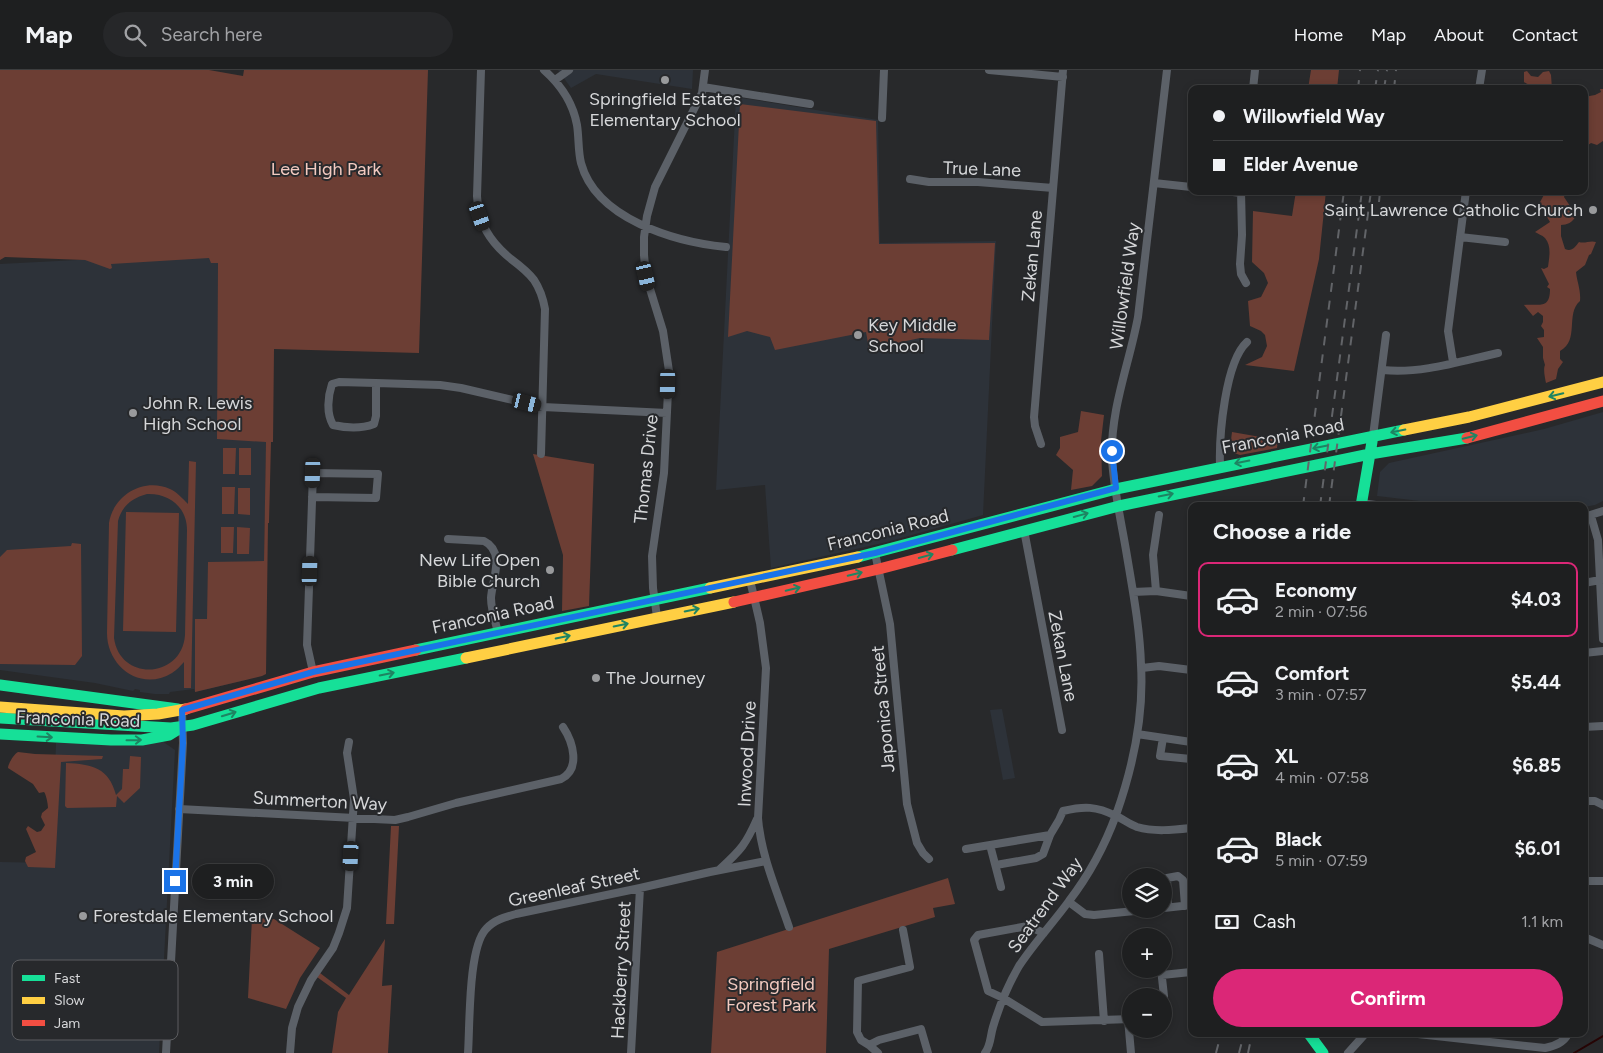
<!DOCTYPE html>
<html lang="en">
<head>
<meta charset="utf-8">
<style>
	body { margin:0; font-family:Figtree,sans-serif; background:#262729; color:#f1f3f6; height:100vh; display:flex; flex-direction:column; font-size:19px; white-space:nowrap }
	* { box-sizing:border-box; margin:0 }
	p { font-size:16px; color:#a1a2a5 }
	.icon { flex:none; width:28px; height:28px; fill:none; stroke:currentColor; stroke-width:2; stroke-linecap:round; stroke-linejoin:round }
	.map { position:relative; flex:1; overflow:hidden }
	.sheet { position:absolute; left:1188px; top:432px; width:400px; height:535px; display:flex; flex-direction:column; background:#1e1f20; border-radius:10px; box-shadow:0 2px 8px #0003,0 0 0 1px #3c3d3e }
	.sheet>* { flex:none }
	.guide { position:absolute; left:1188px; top:15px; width:400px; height:110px; border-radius:10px; box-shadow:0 2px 8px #0003,0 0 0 1px #3c3d3e; display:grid; align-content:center; height:110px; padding:0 25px; background:#1e1f20 }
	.fabs { position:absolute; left:1122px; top:798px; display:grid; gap:10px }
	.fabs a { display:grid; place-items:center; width:50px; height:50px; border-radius:50%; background:#1e1f20; box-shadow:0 2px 8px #0003,0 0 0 1px #3c3d3e; font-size:25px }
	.end { position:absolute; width:22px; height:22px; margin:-11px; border:6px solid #1a73e8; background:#fff; box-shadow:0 0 0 2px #fff }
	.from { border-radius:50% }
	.bubble { position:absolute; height:35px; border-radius:18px; background:#1e1f20; box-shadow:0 2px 8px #0003,0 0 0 1px #3c3d3e; font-size:16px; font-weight:700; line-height:35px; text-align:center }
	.car { position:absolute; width:15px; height:30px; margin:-15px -8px; border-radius:6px; box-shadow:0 0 4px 1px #0007; background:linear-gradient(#222 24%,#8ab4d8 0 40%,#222 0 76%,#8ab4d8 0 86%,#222 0) }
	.guide b { display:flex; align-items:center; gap:18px; height:48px; font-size:19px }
	.guide b+b { border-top:1px solid #3c3d3e }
	.guide i { width:12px; height:12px; background:#f1f3f6 }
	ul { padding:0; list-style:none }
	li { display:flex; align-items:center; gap:15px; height:75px; margin:0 10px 8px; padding:0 15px; border:2px solid transparent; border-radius:10px }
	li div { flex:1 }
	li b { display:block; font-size:19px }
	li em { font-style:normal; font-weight:700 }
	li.selected { border-color:#db2777 }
	li>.icon { width:45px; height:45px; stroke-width:1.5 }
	h2 { padding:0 25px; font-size:22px; line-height:60px }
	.pay { display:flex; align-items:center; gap:12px; height:55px; padding:0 25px; font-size:19px }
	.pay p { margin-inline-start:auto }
	.cta { display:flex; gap:10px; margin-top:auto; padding:10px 25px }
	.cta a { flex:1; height:58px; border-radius:30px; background:#db2777; color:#fff; font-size:20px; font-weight:700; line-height:58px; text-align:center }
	header { display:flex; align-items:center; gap:30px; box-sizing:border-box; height:70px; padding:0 25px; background:#1e1f20; border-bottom:1px solid #3c3d3e }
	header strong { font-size:24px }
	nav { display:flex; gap:28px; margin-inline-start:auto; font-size:18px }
	.search { width:350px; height:45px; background:#262729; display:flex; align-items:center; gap:12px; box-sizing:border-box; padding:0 18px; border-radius:28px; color:#a1a2a5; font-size:19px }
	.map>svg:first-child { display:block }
	.built { fill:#2d3239; fill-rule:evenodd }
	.green { fill:#6c3e34; fill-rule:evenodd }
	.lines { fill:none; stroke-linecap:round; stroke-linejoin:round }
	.stream { stroke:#260404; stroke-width:2 }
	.street { stroke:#5c6168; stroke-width:8 }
	.fast { stroke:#16e098; stroke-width:11 }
	.slow { stroke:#ffcf43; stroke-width:11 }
	.jam { stroke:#f24e42; stroke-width:11 }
	.rail { stroke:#626468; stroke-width:2; stroke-dasharray:9 9; stroke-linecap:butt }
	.oneway { stroke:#1e8462 }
	.route { stroke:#1a73e8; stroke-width:6 }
	.poi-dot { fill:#999a9c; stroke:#27292c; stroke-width:2 }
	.labels { text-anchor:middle; stroke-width:4; stroke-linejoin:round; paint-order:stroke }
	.poi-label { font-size:18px; fill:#d6d7d9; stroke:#27292c; text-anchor:start }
	.park-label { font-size:18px; fill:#f3cac0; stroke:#27292c }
	.street-label { font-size:18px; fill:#d6d7d9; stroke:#27292c }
	.key { fill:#27292c; stroke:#5c5d60; stroke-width:1 }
	.key-label { font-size:14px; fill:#d6d7d9 }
</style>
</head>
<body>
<header>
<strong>Map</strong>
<div class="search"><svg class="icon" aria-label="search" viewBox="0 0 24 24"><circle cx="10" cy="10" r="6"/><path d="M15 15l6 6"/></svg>Search here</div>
<nav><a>Home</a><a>Map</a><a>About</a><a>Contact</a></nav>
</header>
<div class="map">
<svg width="1603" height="983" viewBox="0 0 1603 983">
	<rect width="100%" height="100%" fill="#28292b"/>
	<path class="built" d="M558 0H693L692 19 596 4 571 18Z
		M736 27 878 50 880 173 996 171 983 445 887 472 771 498 765 415 716 420Z
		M270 180 264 491 250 609 195 622 194 619 170 622 169 624H155L140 622V620L135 619 133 621 95 613 0 600V194Z
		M1603 342V431L1595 435 1584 437 1463 436 1377 426 1380 402 1389 393 1544 359Z
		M1002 639 1015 708 1003 710 990 640Z
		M162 671 175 680 159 983H0V792L52 793 56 673ZM104 898 159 901H160L145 904H125L117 919H103Z"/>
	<path class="green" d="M0 0H209L243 6 244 0H428L419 283 274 279 273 372H271L269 453H268L266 604 262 606 195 622V549H207L208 492 264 491 266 372 217 369 218 193H211L209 188 111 194 112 198 110 199 85 190 5 187 0 190Z
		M1311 0H1339L1337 19H1308Z
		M1527 1 1531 6 1538 7 1543 2 1549 1 1551 5 1552 19C1542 19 1533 18 1524 12V2Z
		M1600 19H1603V71L1597 75 1591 73 1584 78V27L1595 25 1601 22Z
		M740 34 876 51 879 174 995 173 989 270 920 268 869 279 866 262 775 280 770 267 747 261 728 267Z
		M1296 121H1326L1319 189 1294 301 1245 295 1262 287 1267 276 1265 265 1261 261 1250 256 1248 231 1261 227 1268 213 1264 203 1252 192 1253 141 1292 146Z
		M1546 121H1566L1564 127 1572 139 1575 147C1573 152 1567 155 1561 155V166L1565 179C1572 182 1575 177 1579 172 1585 174 1590 170 1596 172L1591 184 1589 185 1585 195 1576 202C1577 212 1581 220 1580 231 1565 244 1580 270 1560 281V289L1563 292 1558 299 1556 309 1546 313C1545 308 1543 299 1545 295L1543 288V277L1537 268 1544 267V260L1541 256 1543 252V246L1538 242 1533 246 1524 235C1537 233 1550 241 1550 219L1547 217 1549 214 1541 198 1544 199 1548 197C1549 188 1552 176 1545 168 1542 165 1538 164 1535 162L1550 152 1539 134Z
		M1081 341 1104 345 1101 371 1102 406 1092 416 1071 420 1073 400 1056 385 1060 378V367L1078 362Z
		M1232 362 1278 370 1277 378 1240 385 1234 383 1230 378Z
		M223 378H236L235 404H223Z
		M239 378H251V405H239Z
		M533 384 594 394 589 536 562 541 563 485Z
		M189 391 196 392 191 618H184V592C180 596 177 600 172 603 141 622 107 597 107 563L109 453C113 426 143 407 170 419 177 422 182 428 188 434ZM147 424C169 423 187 437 187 460L185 565C182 609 120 612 114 568L118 451C122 436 132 428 147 424Z
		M222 417H235L234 444H222Z
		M238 418H250V445L238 444Z
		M126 442 179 443 176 562 123 561Z
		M221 457H234L233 483H221Z
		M237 457 250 458 249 484H237Z
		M72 473 81 474 82 586 75 595 0 594V487L7 480 71 476Z
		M18 682 35 684 103 686 102 689 61 692 55 798 28 797 25 791 26 787 36 782 26 759 28 756 37 762 41 761 45 755 41 747 42 743 48 738C48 734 46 724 44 722L39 723 33 714 8 698C8 694 14 684 18 682Z
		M130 686 141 687 140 718 124 733 117 726 116 737 67 738 65 736 66 693C92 694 109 698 116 725L122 719 123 699H129Z
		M391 756H399L394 854H386Z
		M948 808 955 834 933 838 935 847 829 879 826 983H711L717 882Z
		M252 848 274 849 320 878 300 908 286 939 248 928Z
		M385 869 382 916 392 915 388 983H332L338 942 346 928 317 907 320 903 349 925Z"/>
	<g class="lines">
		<path class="stream" d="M1574 983 1603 966"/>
		<path class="street" d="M481 0 477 126C478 153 490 172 511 189 519 195 528 202 534 210 540 219 543 228 545 239L541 384
			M544 0C561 15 573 33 577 55 579 68 578 81 581 93 596 149 675 172 726 177
			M989 0 1063 7
			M555 10 569 0
			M703 17 810 34
			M1253 19 1255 0
			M1479 19 1482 0
			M882 48 884 0
			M910 109 929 112H978L1053 118
			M1154 113 1191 117
			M1225 121 1241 123
			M1241 121 1242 165 1240 194 1241 204 1246 213
			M1460 167 1505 172
			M1453 292 1448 261 1466 121
			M1383 300C1421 304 1461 291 1498 283
			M339 312 376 313V346L374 354C361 359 346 358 333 355 326 343 328 326 332 314Z
			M376 313 440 315 461 318 543 337 667 343
			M1373 366 1386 265
			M1041 374 1035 356 1034 347 1063 0
			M1220 396C1219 366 1225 292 1247 272
			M312 427 376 428 378 404 313 403 307 575 313 602
			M1361 433 1383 436
			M1591 446 1598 470 1603 569
			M1584 447 1603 441
			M1024 460 1062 660
			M448 469 484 471C506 482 492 510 491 528 491 539 495 551 498 562
			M875 483 890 554 907 734 917 773 923 783 929 789
			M750 510 760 553 766 598 758 748C761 786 777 821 789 857
			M1584 513 1600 510
			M1156 521 1153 485 1159 445
			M1133 522 1156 521 1191 526
			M657 547 653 518 652 486 664 403 669 301 663 261 646 206 644 185V167L647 146 655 117 702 23 705 0
			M1584 583 1603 581
			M1142 598 1159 596 1191 600
			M1584 657 1603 656
			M1137 664 1191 672
			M1163 668 1160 686 1191 689
			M1584 731H1595L1603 735
			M179 739 374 749 395 750 408 747 456 733 561 709C581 699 573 672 563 657
			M990 775 1001 817
			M966 779 1050 765
			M996 795 1036 788 1043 784 1050 765 1059 750 1063 741C1084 736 1096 736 1116 746 1123 749 1129 754 1137 757 1154 762 1173 760 1191 758
			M720 799C741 780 746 774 757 749
			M1584 811H1603
			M1069 832 1085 844 1094 845 1155 839
			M1168 837 1167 808 1178 806 1183 810 1185 836
			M1164 838 1191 835
			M903 860 910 897 858 911 857 962 861 970 869 975 879 970 921 959 928 983
			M1044 863 1028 856 978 865 974 870 988 921 1003 928 1042 952 1131 949
			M1584 867 1603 875
			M1099 884 1104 951
			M1161 899 1164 926
			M1162 905 1191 902
			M1164 928V946
			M1128 949 1131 983
			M1418 964 1545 978C1554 976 1564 973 1568 964
			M869 975 878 983
			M166 983 183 673 182 640
			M290 983 292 958 298 937 311 910 333 878 339 863 347 838 354 729 347 683 349 672
			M468 983C470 955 468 878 486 859 494 850 505 847 516 844L640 818 710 802 766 791
			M631 983 640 818
			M985 983C991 975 990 967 993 957 999 937 1008 915 1019 896 1034 873 1053 853 1069 831 1089 805 1105 775 1116 745 1133 697 1144 646 1141 595 1140 559 1133 522 1127 486 1122 455 1114 422 1112 389 1110 340 1129 295 1138 247L1167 0
			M1348 983 1365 964"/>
		<path class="fast" d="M1361 436 1373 366
			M952 480 1119 436 1370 384 1467 368
			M858 487 1116 419 1404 360
			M416 580 710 518
			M0 615 178 639
			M0 648 171 658 193 655 319 618 466 588
			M0 664 111 670H142L169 665 182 657
			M1309 964 1323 983"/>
		<path class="slow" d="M1404 360 1469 347 1603 312
			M710 518 858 487
			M466 588 734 532
			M0 637 124 646 158 644 186 639"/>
		<path class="jam" d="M1467 368 1603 331
			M734 532 879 499 952 480
			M186 639 313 602 416 580"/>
		<path class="rail" d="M1358 19 1360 0
			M1375 19 1378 0
			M1384 19 1387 0
			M1394 19 1396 0
			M1379 132 1380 121
			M1303 436 1344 121
			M1320 436 1362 121
			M1329 436 1371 121
			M1216 983 1221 964
			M1239 983 1244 964
			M1248 983 1252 964"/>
	</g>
	<defs><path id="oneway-shaft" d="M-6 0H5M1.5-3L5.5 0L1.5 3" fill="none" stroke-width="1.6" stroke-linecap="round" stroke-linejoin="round" transform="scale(1.25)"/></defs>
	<g class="oneway">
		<use href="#oneway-shaft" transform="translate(1556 325) rotate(166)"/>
		<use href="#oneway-shaft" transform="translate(1398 361) rotate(169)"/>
		<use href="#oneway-shaft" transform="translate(1470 367) rotate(-14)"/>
		<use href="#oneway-shaft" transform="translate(1320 377) rotate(169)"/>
		<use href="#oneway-shaft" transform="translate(1242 392) rotate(169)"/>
		<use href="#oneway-shaft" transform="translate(1166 425) rotate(-11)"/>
		<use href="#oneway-shaft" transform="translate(1081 445) rotate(-15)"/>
		<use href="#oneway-shaft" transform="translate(926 486) rotate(-15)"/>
		<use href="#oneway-shaft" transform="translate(855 504) rotate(-13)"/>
		<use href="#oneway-shaft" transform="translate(793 519) rotate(-13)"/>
		<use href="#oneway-shaft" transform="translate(692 540) rotate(-11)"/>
		<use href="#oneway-shaft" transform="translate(621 555) rotate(-12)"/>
		<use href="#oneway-shaft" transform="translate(563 567) rotate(-12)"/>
		<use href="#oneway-shaft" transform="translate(387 604) rotate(-12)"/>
		<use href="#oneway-shaft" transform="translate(229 644) rotate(-17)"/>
		<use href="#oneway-shaft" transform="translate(45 667) rotate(3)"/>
		<use href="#oneway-shaft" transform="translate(134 670) rotate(-1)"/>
	</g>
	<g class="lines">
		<path class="route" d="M175 811 183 673 182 640 313 602 875 483 1116 418 1112 381"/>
	</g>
	<g class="poi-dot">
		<circle cx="665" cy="10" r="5"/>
		<circle cx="1593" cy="140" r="5"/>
		<circle cx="858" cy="265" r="5"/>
		<circle cx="133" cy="343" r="5"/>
		<circle cx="550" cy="500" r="5"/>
		<circle cx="596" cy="608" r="5"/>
		<circle cx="83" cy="846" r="5"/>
	</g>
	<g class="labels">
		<g class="poi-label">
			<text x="665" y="35" text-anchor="middle">Springfield Estates<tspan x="665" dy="21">Elementary School</tspan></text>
			<text x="1583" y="146" text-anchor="end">Saint Lawrence Catholic Church</text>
			<text x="868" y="261">Key Middle<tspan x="868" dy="21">School</tspan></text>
			<text x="143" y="339">John R. Lewis<tspan x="143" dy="21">High School</tspan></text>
			<text x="540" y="496" text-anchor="end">New Life Open<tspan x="540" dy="21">Bible Church</tspan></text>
			<text x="606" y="614">The Journey</text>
			<text x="93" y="852">Forestdale Elementary School</text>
		</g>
		<g class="park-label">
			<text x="326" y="105">Lee High Park</text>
			<text x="771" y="920">Springfield<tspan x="771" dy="21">Forest Park</tspan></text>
		</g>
		<g class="street-label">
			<text transform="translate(982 99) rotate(2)" y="6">True Lane</text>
			<text transform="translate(1032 186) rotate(-85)" y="6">Zekan Lane</text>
			<text transform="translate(1125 216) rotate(-82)" y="6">Willowfield Way</text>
			<text transform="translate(1283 366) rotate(-11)" y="6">Franconia Road</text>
			<text transform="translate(646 399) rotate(-84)" y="6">Thomas Drive</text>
			<text transform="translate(888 460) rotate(-14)" y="6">Franconia Road</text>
			<text transform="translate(493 545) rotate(-12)" y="6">Franconia Road</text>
			<text transform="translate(1063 586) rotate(79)" y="6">Zekan Lane</text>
			<text transform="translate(883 639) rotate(-95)" y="6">Japonica Street</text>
			<text transform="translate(78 649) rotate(2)" y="6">Franconia Road</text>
			<text transform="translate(747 684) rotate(-87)" y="6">Inwood Drive</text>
			<text transform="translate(320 731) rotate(3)" y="6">Summerton Way</text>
			<text transform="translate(574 817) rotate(-12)" y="6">Greenleaf Street</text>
			<text transform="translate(1045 835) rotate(-54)" y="6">Seatrend Way</text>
			<text transform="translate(621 900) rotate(-87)" y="6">Hackberry Street</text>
		</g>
	</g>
	<rect x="12" y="890" width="166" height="80" rx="8" class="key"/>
	<rect x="22" y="905" width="23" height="6" fill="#16e098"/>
	<rect x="22" y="927" width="23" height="7" fill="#ffcf43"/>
	<rect x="22" y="950" width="23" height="6" fill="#f24e42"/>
	<g class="key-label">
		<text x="54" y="913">Fast</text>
		<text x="54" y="935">Slow</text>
		<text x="54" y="958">Jam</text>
	</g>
</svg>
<div class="fabs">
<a><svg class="icon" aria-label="layers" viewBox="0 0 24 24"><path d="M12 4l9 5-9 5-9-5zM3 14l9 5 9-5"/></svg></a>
<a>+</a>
<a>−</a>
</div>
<i class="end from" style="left:1112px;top:381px"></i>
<i class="end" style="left:175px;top:811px"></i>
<div class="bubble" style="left:192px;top:794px;width:82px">3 min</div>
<i class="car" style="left:480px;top:146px;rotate:161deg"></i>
<i class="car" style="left:646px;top:206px;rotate:167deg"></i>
<i class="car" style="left:668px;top:314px;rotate:181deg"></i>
<i class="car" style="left:527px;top:333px;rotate:104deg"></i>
<i class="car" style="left:313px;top:403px;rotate:182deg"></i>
<i class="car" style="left:310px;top:501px;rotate:2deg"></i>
<i class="car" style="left:351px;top:786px;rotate:183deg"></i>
<div class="guide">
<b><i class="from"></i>Willowfield Way</b>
<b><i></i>Elder Avenue</b>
</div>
<section class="sheet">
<h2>Choose a ride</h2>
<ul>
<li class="selected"><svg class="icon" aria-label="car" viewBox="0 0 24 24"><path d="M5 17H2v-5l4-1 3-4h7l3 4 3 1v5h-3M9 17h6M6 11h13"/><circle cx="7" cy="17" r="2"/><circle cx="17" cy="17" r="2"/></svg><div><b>Economy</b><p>2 min · 07:56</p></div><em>$4.03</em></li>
<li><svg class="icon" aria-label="car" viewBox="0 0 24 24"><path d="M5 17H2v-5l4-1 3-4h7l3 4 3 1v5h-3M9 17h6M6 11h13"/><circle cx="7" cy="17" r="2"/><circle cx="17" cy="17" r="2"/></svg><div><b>Comfort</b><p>3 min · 07:57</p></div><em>$5.44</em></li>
<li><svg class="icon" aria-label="car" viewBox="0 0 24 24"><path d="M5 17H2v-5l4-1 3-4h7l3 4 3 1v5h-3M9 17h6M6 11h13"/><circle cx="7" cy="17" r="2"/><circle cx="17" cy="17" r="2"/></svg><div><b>XL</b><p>4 min · 07:58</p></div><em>$6.85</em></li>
<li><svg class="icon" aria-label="car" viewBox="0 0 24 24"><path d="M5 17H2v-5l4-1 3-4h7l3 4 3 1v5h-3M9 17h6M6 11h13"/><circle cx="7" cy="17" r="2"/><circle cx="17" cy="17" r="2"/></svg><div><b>Black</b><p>5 min · 07:59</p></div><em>$6.01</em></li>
</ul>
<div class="pay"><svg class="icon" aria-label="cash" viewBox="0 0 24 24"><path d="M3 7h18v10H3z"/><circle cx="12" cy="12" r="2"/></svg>Cash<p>1.1 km</p></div>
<div class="cta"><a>Confirm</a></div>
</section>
</div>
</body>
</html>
